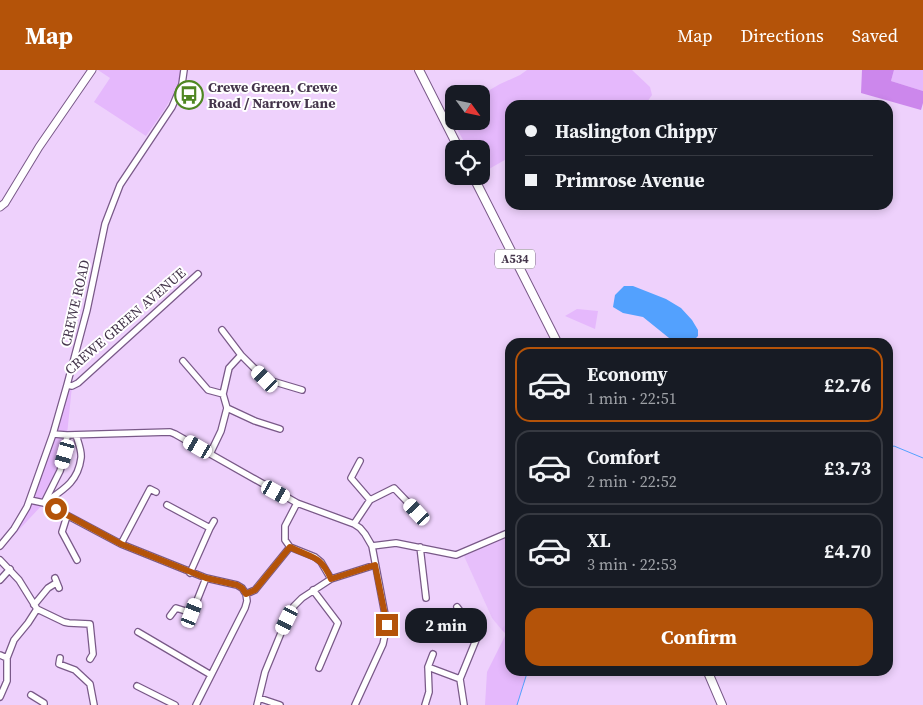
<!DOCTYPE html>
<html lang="en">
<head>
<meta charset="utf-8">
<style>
	body { margin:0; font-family:"Source Serif 4",serif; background:#242831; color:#f1f3f6; height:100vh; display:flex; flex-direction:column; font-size:19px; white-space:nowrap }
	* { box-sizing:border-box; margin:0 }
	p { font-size:16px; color:#9ea1a6 }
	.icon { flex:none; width:28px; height:28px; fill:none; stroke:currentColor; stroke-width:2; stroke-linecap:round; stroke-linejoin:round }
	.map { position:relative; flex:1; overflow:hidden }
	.side { position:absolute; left:505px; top:268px; width:388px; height:338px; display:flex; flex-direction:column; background:#171b24; border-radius:15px; box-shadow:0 2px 8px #0003 }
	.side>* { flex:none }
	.guide { position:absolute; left:505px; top:30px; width:388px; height:110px; border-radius:15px; box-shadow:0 2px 8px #0003; display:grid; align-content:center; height:110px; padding:0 20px; background:#171b24 }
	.needle { width:32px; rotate:123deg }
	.buttons { position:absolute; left:445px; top:15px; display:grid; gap:10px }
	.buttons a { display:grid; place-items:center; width:45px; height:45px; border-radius:10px; background:#171b24; box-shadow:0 2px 8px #0003; font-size:25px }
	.end { position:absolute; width:22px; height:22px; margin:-11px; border:6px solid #b45309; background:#fff; box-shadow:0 0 0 2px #fff }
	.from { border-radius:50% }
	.bubble { position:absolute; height:35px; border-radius:15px; background:#171b24; box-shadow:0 2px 8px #0003; font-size:16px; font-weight:700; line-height:35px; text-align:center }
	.car { position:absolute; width:15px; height:30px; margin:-15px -8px; border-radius:6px; box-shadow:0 0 4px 1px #0007; background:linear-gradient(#fff 24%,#345 0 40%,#fff 0 76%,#345 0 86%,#fff 0) }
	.guide b { display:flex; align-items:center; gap:18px; height:48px; font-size:19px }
	.guide b+b { border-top:1px solid #363941 }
	.guide i { width:12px; height:12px; background:#f1f3f6 }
	ul { padding:9px 0 0; list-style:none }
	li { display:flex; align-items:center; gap:15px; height:75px; margin:0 10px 8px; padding:0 10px; border:2px solid #363941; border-radius:15px }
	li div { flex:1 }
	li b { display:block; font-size:19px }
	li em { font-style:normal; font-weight:700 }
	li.on { border-color:#b45309 }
	li>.icon { width:45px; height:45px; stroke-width:1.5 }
	.primary-button { display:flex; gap:10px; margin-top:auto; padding:10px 20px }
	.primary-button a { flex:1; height:58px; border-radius:15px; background:#b45309; color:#fff; font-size:20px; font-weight:700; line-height:58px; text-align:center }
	header { display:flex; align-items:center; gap:30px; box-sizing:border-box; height:70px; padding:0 25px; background:#b45309; color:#fff }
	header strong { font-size:24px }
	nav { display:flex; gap:28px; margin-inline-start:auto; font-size:18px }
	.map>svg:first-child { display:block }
	.built { fill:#e7bffb }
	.green { fill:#e5b8fc }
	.forest { fill:#cc87ec }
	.water { fill:#53a1fe }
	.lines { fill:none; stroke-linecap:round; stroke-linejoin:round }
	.stream { stroke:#53a1fe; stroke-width:1 }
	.minor-casing { stroke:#795988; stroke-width:8 }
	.major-casing { stroke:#795988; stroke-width:9 }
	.highway-casing { stroke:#795988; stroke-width:10 }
	.minor { stroke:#fff; stroke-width:5.5 }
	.major { stroke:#fff; stroke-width:7 }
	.highway { stroke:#fff; stroke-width:8 }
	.route { stroke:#b45309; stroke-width:6 }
	.labels { text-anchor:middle; stroke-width:4; stroke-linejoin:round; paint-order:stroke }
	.shield { fill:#fff; stroke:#7c7281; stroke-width:1 }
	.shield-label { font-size:12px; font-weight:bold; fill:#44354b }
	.poi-label { font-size:14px; font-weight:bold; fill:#44354b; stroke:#fff; text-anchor:start }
	.street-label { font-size:14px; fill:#44354b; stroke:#fff }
</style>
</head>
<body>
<header>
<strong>Map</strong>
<nav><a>Map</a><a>Directions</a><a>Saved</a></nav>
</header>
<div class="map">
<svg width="923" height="635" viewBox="0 0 923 635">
	<rect width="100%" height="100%" fill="#eed1fc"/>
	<path class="built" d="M505 468 510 471V549L501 559 492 548 464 486Z"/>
	<path class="green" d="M98 0H181C177 25 160 46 146 66L94 32 110 8Z
		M527 0H632L650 17 652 25 645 35H510V87L482 103 481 79H468L450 46 454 43V51H481V25L500 14 520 5Z
		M894 0H923V21L891 11Z
		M577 239 598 241 595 259 565 246Z
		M67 315 72 316 67 365H54L65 369V384L44 433 0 480V476L20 449Z
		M510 549V600H528L517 635H485L487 602 506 564 501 559Z"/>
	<path class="forest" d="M862 0H894L891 11 923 21V33L921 40 861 23Z"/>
	<path class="water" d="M624 216H633L666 229 681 238 692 250 698 260V266L692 272H674L643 247 623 243 613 237 615 225Z"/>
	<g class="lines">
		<path class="stream" d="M888 378 894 376 923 388
			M517 635 528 600"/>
		<defs>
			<path id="minor" d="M222 260 241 285
				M183 291 208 320 223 324
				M67 315 72 316 78 313 198 204
				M227 338 255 351 280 359
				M53 364 67 365 170 362 175 364 297 433 354 454 360 458 365 464 372 476 387 555 383 574 355 635
				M210 384 221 361 227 338 223 324 229 298 241 285 265 309 302 320
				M360 391 351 408 370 430
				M30 430 44 433 121 474 206 508 237 515 242 518 246 524
				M45 431 60 401 65 384 67 365
				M44 433C63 420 78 412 81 388 82 381 78 372 76 365
				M297 433 285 456V470L290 477 315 487 321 492 331 509
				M167 435 210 458
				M67 446 62 462 77 490
				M354 454 370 430 394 418 417 442
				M121 474 150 419 156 422
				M0 476 14 459 27 437 53 364 67 315 87 240 105 154 120 115 172 37 182 14 184 0
				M372 476 396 473 456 485 510 462
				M420 477 426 528
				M0 490 19 510 37 539 64 552 69 553 90 554 93 584 90 589
				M190 503 210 458 214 451
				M55 508 59 518
				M0 510 10 499
				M313 520 338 553 319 598
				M34 535 48 518 56 513
				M457 537 478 565 460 609 464 635
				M170 546 176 538 192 543 206 508
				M138 562 211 605
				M0 585 7 588
				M60 588 59 594 75 600 90 614 94 635
				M428 597 433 584
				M137 616 175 635
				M31 625 44 633V635
				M0 627 7 611V588L14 570 28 553 37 539
				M259 628 280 635
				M196 635 245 538 247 531 246 524 255 520 290 477
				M257 635 265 602 281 563 294 536 302 528 331 509 375 495
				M425 635 429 622 428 597 460 609"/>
			<path id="major" d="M0 137 5 133 39 77 92 0"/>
			<path id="highway" d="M419 0 459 79
				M473 106 557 272
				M707 600 722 635"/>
		</defs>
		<use href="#minor" class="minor-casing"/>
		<use href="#major" class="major-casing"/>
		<use href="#highway" class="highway-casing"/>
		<use href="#minor" class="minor"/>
		<use href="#major" class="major"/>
		<use href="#highway" class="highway"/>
	</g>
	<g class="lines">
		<path class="route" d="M56 439 121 474 206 508 237 515 242 518 246 524 255 520 290 477C311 488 320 484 331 509L375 495 387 555"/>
	</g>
	<defs>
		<symbol id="bus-ring" viewBox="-11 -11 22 22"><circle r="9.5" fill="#fff" stroke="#4f8722" stroke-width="1.5"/><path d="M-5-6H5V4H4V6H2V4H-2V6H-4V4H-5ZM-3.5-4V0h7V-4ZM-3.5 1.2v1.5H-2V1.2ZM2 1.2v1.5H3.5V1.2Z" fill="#4f8722"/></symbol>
	</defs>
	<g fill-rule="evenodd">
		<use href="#bus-ring" x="173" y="9" width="32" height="32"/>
	</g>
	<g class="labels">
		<rect class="shield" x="495" y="179.5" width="40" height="19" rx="4"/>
		<g class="shield-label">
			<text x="515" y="193">A534</text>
		</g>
		<g class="poi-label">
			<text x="208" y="22">Crewe Green, Crewe<tspan x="208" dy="16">Road / Narrow Lane</tspan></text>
		</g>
		<g class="street-label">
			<text transform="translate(75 233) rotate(-77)" y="5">CREWE ROAD</text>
			<text transform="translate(125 251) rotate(-41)" y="5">CREWE GREEN AVENUE</text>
		</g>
	</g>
</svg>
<div class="buttons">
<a><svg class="needle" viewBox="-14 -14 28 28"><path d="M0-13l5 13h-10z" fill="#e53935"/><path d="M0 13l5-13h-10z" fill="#9ea1a6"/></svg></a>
<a><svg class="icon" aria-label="locate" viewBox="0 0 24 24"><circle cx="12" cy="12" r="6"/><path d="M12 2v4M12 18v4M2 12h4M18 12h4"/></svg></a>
</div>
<i class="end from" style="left:56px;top:439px"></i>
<i class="end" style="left:387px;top:555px"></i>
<div class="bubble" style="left:405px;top:538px;width:82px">2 min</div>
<i class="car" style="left:265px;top:309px;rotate:315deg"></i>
<i class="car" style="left:198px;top:377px;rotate:300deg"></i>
<i class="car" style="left:65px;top:384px;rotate:196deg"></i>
<i class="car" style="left:276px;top:422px;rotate:119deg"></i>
<i class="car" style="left:417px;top:442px;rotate:317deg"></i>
<i class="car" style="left:192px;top:543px;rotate:21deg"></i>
<i class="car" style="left:287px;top:550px;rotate:206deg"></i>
<div class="guide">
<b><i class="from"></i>Haslington Chippy</b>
<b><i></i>Primrose Avenue</b>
</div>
<section class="side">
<ul>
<li class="on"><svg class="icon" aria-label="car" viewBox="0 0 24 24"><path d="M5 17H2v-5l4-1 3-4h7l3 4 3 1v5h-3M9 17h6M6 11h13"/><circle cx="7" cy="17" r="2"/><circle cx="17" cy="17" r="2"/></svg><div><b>Economy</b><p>1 min · 22:51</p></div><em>£2.76</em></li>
<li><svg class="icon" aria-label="car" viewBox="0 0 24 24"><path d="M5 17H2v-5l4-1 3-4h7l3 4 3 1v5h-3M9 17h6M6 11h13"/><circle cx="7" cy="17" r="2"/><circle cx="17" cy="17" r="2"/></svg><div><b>Comfort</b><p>2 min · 22:52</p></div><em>£3.73</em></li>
<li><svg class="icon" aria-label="car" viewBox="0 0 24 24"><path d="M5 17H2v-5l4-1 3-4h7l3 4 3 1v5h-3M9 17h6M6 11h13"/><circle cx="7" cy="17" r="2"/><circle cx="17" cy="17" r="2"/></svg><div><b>XL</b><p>3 min · 22:53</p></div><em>£4.70</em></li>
</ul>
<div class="primary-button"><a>Confirm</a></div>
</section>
</div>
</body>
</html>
